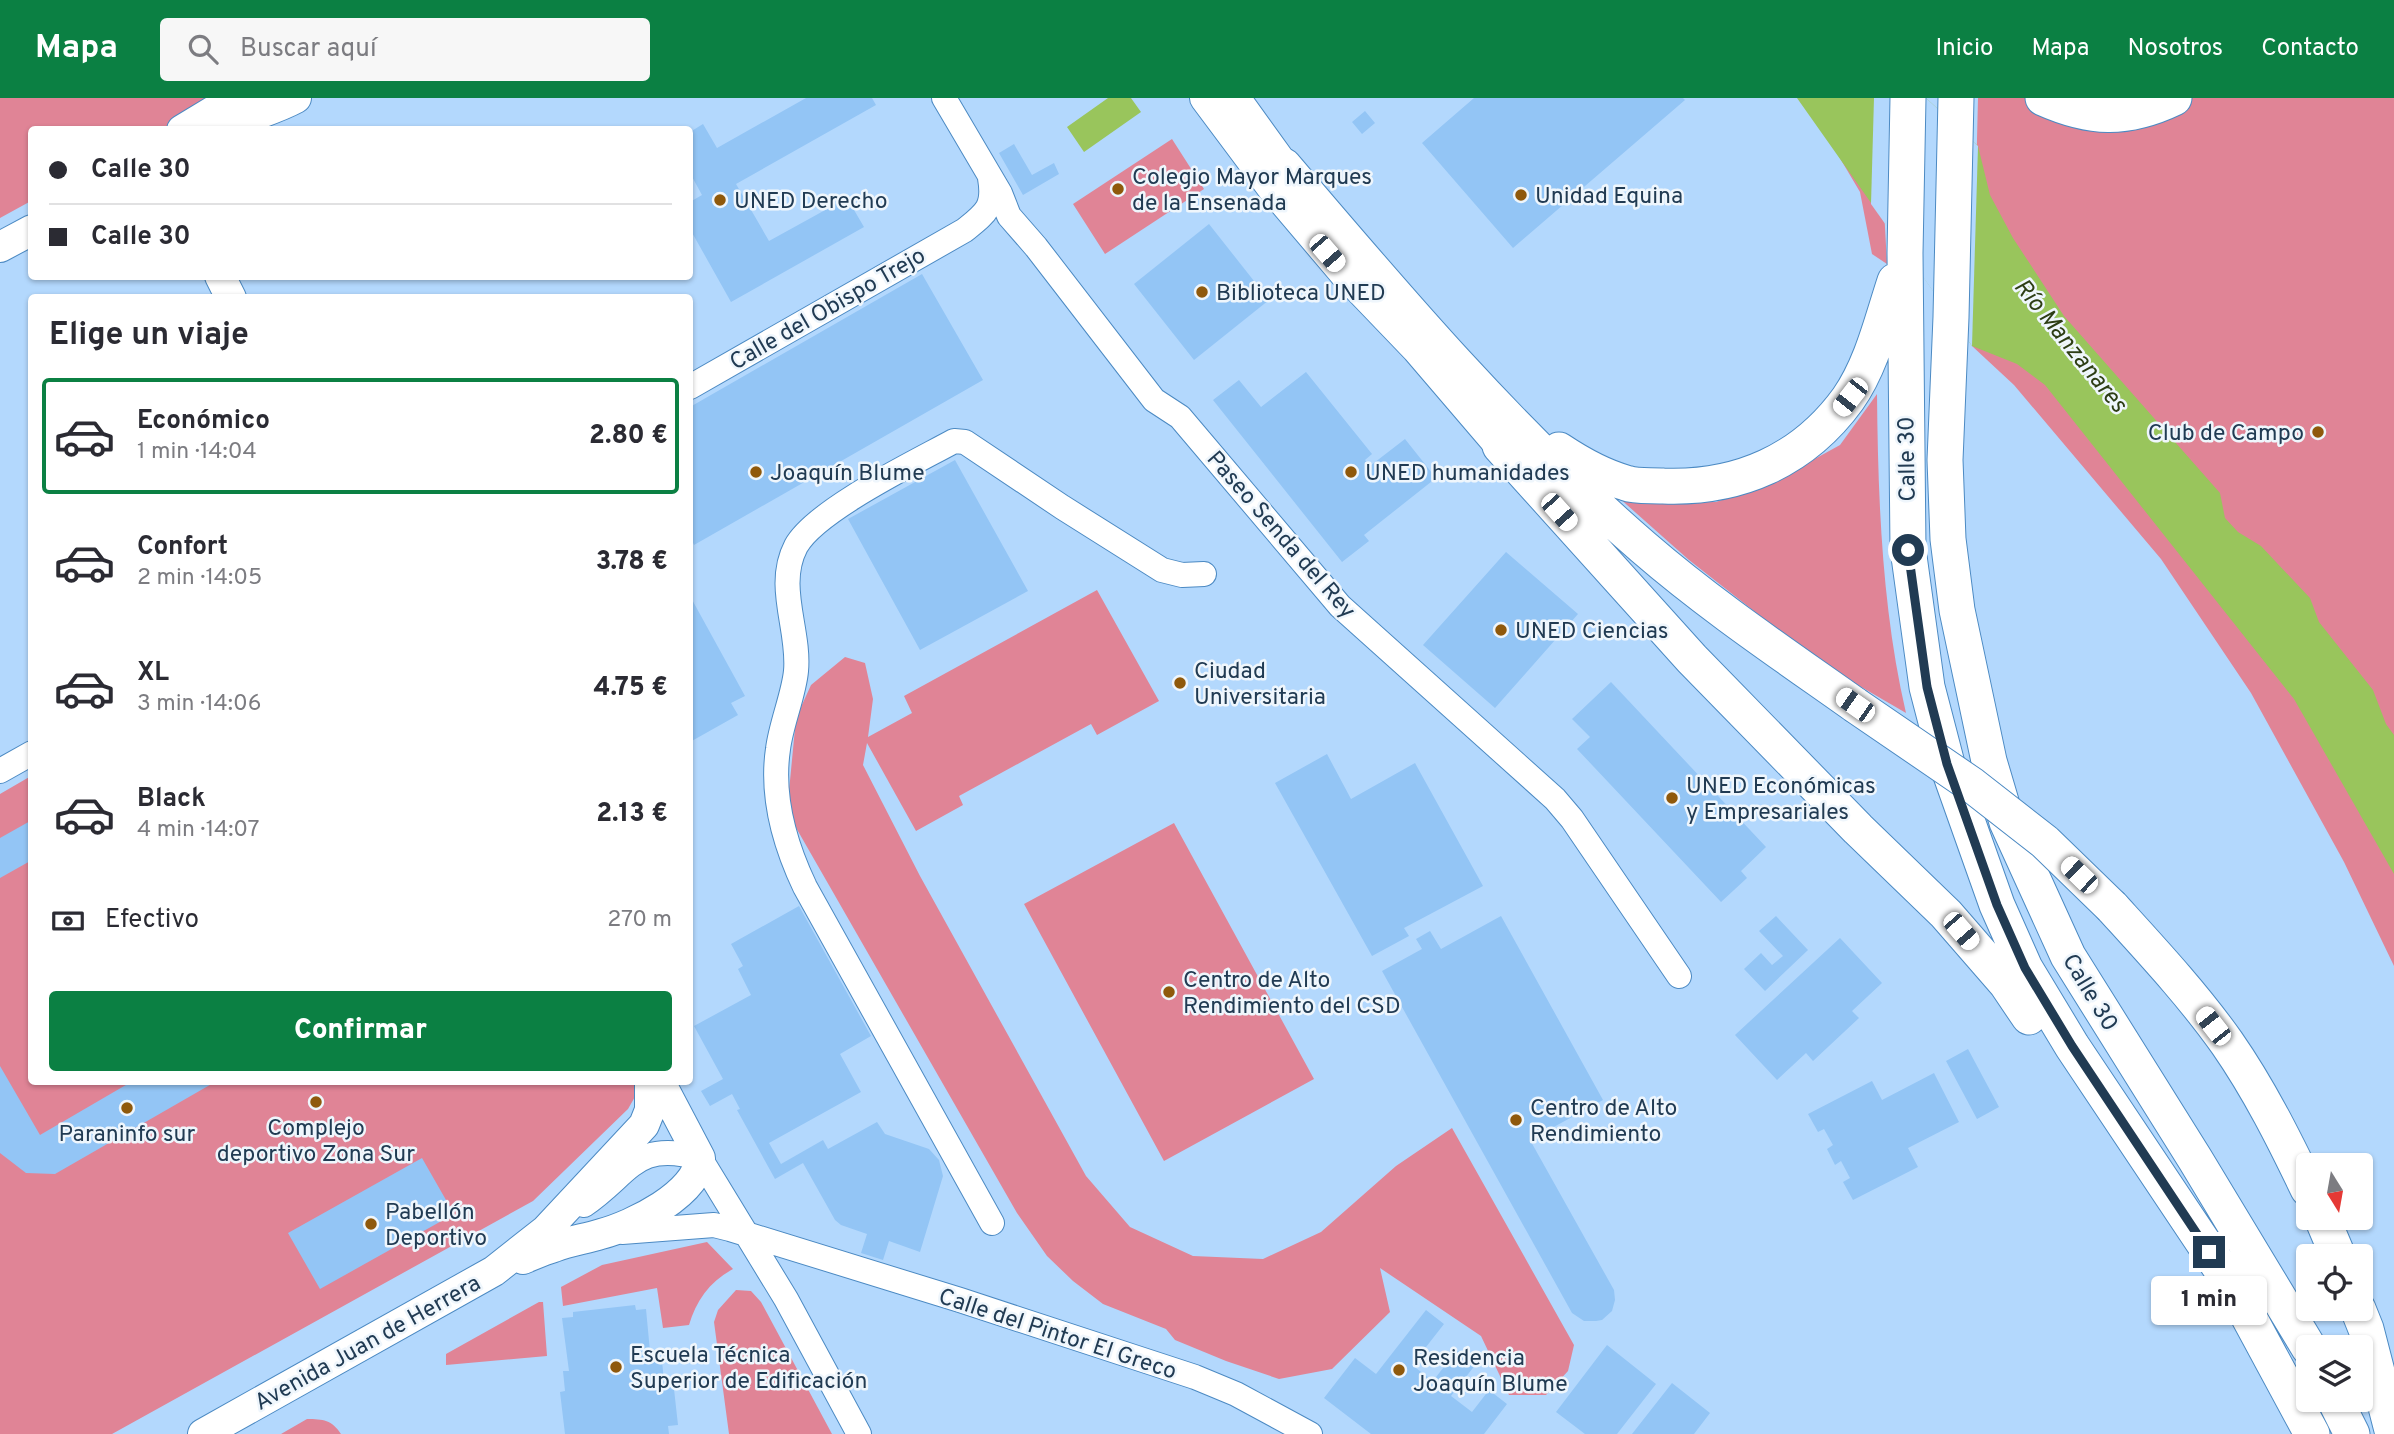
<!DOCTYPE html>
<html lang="es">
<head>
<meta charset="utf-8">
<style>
	body { margin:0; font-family:Overpass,sans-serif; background:#f7f7f7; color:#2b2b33; height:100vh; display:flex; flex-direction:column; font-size:26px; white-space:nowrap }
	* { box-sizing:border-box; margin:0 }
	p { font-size:23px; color:#7c7c81 }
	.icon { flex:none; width:38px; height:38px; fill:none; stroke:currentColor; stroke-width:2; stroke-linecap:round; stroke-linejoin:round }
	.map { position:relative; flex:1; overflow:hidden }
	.panel { position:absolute; left:28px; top:196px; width:665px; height:791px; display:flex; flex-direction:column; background:#fff; border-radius:7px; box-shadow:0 2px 5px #0004 }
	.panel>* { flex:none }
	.guide { position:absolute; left:28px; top:28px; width:665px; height:154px; border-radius:7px; box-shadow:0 2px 5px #0004; display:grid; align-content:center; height:154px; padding:0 21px; background:#fff }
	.needle { width:46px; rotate:169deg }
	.fabs { position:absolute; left:2296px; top:1055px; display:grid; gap:14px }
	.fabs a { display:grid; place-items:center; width:77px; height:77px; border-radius:7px; background:#fff; box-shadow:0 2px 5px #0004; font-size:35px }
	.end { position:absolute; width:32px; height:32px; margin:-16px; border:9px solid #213b53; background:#fff; box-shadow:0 0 0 4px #fff }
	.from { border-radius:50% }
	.bubble { position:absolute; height:49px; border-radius:7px; background:#fff; box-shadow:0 2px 5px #0004; font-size:23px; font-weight:800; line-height:49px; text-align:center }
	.car { position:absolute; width:21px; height:42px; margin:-21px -10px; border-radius:9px; box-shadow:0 0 5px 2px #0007; background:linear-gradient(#fff 24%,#345 0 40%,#fff 0 76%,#345 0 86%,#fff 0) }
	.guide b { display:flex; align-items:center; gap:24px; height:66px; font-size:26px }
	.guide b+b { border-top:2px solid #e1e1e2 }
	.guide i { width:18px; height:18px; background:#2b2b33 }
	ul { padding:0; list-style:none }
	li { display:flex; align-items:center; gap:21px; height:116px; margin:0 14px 10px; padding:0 7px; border:4px solid transparent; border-radius:7px }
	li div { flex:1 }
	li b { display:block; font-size:26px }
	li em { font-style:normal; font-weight:800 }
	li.on { border-color:#0b8043 }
	li>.icon { width:63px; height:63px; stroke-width:1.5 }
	h2 { padding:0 21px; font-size:32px; line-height:84px }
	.pay { display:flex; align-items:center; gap:18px; height:77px; padding:0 21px; font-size:26px }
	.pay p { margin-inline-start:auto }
	.primary-button { display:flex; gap:14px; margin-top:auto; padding:14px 21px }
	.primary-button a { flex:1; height:80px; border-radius:7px; background:#0b8043; color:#fff; font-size:28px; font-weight:800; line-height:80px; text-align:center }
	header { display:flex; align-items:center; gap:42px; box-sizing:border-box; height:98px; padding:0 35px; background:#0b8043; color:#fff }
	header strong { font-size:33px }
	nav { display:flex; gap:38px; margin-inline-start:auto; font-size:24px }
	.search { width:490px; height:63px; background:#f7f7f7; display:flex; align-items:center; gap:18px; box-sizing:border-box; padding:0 24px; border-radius:7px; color:#7c7c81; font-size:26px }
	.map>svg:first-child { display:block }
	.green { fill:#e08496 }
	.water { fill:#99c55c }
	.pier { fill:#b3d8fd }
	.building { fill:#93c5f5 }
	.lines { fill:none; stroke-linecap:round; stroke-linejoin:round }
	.minor-casing { stroke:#4c8ac3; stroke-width:26 }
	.major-casing { stroke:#4c8ac3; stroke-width:32 }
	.highway-casing { stroke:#4c8ac3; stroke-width:37 }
	.minor { stroke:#fff; stroke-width:24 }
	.major { stroke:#fff; stroke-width:30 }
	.highway { stroke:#fff; stroke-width:35 }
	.highway-bridge-casing { stroke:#4c8ac3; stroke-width:37; stroke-linecap:butt }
	.highway-bridge { stroke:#fff; stroke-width:35 }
	.route { stroke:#213b53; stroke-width:9 }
	.poi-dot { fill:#8f590c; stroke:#eff6fc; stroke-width:2.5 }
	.labels { text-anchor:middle; stroke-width:5; stroke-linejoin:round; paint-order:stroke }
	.poi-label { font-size:23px; fill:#213b53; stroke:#eff6fc; text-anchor:start }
	.street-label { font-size:23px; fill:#213b53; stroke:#eff6fc }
	.water-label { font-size:24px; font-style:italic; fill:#2d3e14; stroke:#eff6fc }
</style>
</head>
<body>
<header>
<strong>Mapa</strong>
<div class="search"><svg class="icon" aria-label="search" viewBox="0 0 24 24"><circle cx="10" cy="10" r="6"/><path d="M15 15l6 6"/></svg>Buscar aquí</div>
<nav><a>Inicio</a><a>Mapa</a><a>Nosotros</a><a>Contacto</a></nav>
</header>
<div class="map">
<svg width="2394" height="1336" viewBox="0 0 2394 1336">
	<rect width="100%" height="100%" fill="#b3d8fd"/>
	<path class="green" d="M0 0H217L161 31 32 32 31 103 0 120Z
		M1878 0 1887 166 1872 156 1860 94 1815 18Z
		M1978 0H2394V868L2344 764 2251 595 2161 461 2014 287 1972 248Z
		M1172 41 1204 91 1105 156 1073 106Z
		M1877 296C1878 402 1882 511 1906 615L1820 565 1689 462 1618 399 1654 405 1716 404 1775 383 1840 347Z
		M1097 492 1159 603 1097 637 1091 626 959 698 963 707 916 733 867 645 863 667 920 778 1086 1078 1130 1129 1193 1158 1263 1161 1321 1134 1396 1068 1452 1030 1574 1247 1568 1273 1546 1297H1509L1481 1238 1380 1170 1390 1214 1332 1271 1279 1281 1226 1263 1175 1242 1166 1231 1103 1206 1073 1183 1047 1158 1017 1115 787 714 796 620 811 587 845 559 865 565 873 601 868 639 912 615 904 598Z
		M31 678 32 984H637L636 997 628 1011 533 1103 112 1336H0V696Z
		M1174 725 1314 981 1164 1063 1024 806Z
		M707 1144 733 1171C710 1183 696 1203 689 1227L663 1230 657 1190 563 1208 561 1189 602 1167Z
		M736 1192 751 1193 761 1204 832 1336H729L714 1224 718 1212Z
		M539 1204H543L547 1258 446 1267V1256Z
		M307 1321C323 1321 332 1322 341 1336H281Z"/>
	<path class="water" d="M1108 0H1131L1141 14 1084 54 1067 29Z
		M1797 0H1926L1978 48 1990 97 2013 140 2064 218 2220 395 2225 420 2238 434 2261 448 2310 500 2319 524 2373 592 2386 626 2394 637V776L2294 601 2045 287 2017 266 1972 248Z"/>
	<path class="pier" d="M1874 0H1926L1978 48 1972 248 1871 106Z"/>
	<path class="building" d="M806 0H872L876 7 736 86 769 143 847 100 864 129 731 204 690 131V104L702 97 690 75V34L703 26 717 50Z
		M1474 0H1683L1685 2 1513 150 1422 45Z
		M1365 13 1375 25 1362 36 1352 24Z
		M1014 46 1032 77 1054 65 1059 76 1023 97 999 55Z
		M1209 126 1269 202 1194 262 1134 186Z
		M922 176 983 282 694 447 690 438V309Z
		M1306 274 1372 356 1365 362 1370 368 1405 341 1436 380 1364 437 1369 443 1342 464 1213 302 1239 282 1261 309Z
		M955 362 1028 493 920 552 848 421Z
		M1506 454 1578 516 1495 610 1423 547Z
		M690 498 745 598 731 605 738 617 690 644Z
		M1611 584 1766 749 1741 773 1747 780 1721 804 1577 651 1590 639 1572 621Z
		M1327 656 1351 701 1415 665 1483 788 1404 830 1409 838 1372 858 1275 685Z
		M32 722V762L0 780V740Z
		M799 808 871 938 840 956 861 994 769 1045 781 1066 823 1042 828 1051 877 1024 885 1036 929 1051 939 1062 943 1078 920 1154 889 1143 883 1162 861 1155 867 1136 841 1127 835 1122 803 1065 775 1081 737 1012 740 1011 732 996 710 1008 701 993 723 981 694 928 751 897 738 871 743 868 731 846Z
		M1501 818 1603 1002 1530 1042 1614 1192 1615 1202 1612 1213 1602 1222 1596 1223H1584L1572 1215 1382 873 1422 851 1416 841 1430 833 1441 851Z
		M1776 818 1808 852 1765 893 1744 871 1761 855 1772 867 1783 858 1759 833Z
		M1840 840 1882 885 1852 913 1859 920 1813 963 1806 955 1777 982 1735 937Z
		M1968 951 1999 1009 1977 1021 1946 963Z
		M0 968 40 1037 131 984H215L55 1076 26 1075 0 1055Z
		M1934 975 1959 1024 1908 1050 1918 1069 1853 1102 1843 1084 1850 1080 1841 1063 1835 1067 1827 1051 1833 1047 1824 1031 1818 1034 1808 1016 1872 983 1882 1002Z
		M422 1060 454 1116 320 1191 288 1135Z
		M635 1207 636 1212 646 1211 651 1264 662 1263 664 1283 673 1282 678 1327 668 1328 669 1336H565L560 1294 565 1293 563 1273H569L562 1220 573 1219V1214Z
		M1426 1212 1444 1226 1412 1267 1433 1283 1457 1252 1476 1266 1451 1298 1472 1314 1489 1292 1507 1306 1484 1336H1371L1324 1300 1355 1260 1376 1276Z
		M1607 1247 1656 1286 1617 1336H1585L1556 1314Z
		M1672 1285 1710 1315 1694 1336H1632Z"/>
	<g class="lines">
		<defs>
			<path id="minor" d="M944 0 1000 95 1009 118 1036 149 1154 302 1180 319 1340 508 1555 701 1572 721 1679 878
				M690 289 965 132C986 115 995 109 990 80
				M0 673 32 655
				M584 1107C631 1075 634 1042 700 1060L786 1201 859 1336
				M992 1125 805 789C785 747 771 698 778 651 781 626 794 596 796 573 800 532 775 488 796 448 816 412 916 364 954 343L965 344 1062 409 1162 472 1182 477 1204 476
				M622 1134 714 1127 730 1131 960 1202 1195 1279 1236 1296 1310 1336"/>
			<path id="major" d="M1205 0 1273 91 1345 176 1417 251 1500 348
				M1235 0 1284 68
				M182 32 235 0
				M222 32C246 18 272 13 296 0
				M0 149 32 132
				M220 178 231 200
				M523 1161C533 1157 543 1152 554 1149 569 1143 585 1141 601 1136 632 1128 698 1096 700 1060L660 984
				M203 1336 494 1173 546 1132 644 1027 650 1012V984"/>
			<path id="highway" d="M1908 0 1905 155 1908 451 1927 589 1947 666 1997 807 2025 870 2072 948 2231 1186 2312 1336
				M1956 0 1951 219 1945 362 1948 441 1957 512 1989 663 2007 724 2068 858 2195 1061 2309 1250
				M2043 0C2090 21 2126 23 2174 0
				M240 21 274 0
				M1284 68C1397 201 1511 335 1643 449 1710 507 1783 556 1855 607
				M1500 348 1692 561 1858 731 1946 816 2006 885 2029 919
				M1559 352C1580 366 1601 378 1626 385 1637 389 1651 387 1663 388 1738 391 1803 363 1848 301 1872 267 1882 222 1895 183
				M2112 809C2152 853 2193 897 2227 945 2259 991 2284 1041 2308 1091
				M2322 1120 2338 1158
				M2358 1211 2366 1231 2393 1336
				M2335 1302 2352 1336"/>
		</defs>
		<use href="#minor" class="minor-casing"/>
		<use href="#major" class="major-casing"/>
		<use href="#highway" class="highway-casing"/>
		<use href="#minor" class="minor"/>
		<use href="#major" class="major"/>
		<use href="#highway" class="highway"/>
		<defs>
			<path id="highway-bridge" d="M1855 607 1972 687 2045 744 2112 809"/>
		</defs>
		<use href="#highway-bridge" class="highway-bridge-casing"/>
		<use href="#highway-bridge" class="highway-bridge"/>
	</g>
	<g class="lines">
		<path class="route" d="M1908 452 1927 589 1947 666 1997 807 2025 870 2072 948 2209 1154"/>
	</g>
	<g class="poi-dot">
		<circle cx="1118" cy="91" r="7"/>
		<circle cx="1521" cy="97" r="7"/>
		<circle cx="720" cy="102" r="7"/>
		<circle cx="1202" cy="194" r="7"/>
		<circle cx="2318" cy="334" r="7"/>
		<circle cx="756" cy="374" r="7"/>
		<circle cx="1351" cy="374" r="7"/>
		<circle cx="1501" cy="532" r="7"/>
		<circle cx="1180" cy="585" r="7"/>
		<circle cx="1672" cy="700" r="7"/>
		<circle cx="1169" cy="894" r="7"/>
		<circle cx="316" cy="1004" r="7"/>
		<circle cx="127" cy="1010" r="7"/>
		<circle cx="1516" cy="1022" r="7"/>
		<circle cx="371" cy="1126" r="7"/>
		<circle cx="616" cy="1269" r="7"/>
		<circle cx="1399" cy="1272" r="7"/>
	</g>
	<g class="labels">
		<g class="poi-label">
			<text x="1132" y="86">Colegio Mayor Marques<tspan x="1132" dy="26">de la Ensenada</tspan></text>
			<text x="1535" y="105">Unidad Equina</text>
			<text x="734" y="110">UNED Derecho</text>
			<text x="1216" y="202">Biblioteca UNED</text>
			<text x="2304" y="342" text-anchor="end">Club de Campo</text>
			<text x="770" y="382">Joaquín Blume</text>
			<text x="1365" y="382">UNED humanidades</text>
			<text x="1515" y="540">UNED Ciencias</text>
			<text x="1194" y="580">Ciudad<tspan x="1194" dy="26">Universitaria</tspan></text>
			<text x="1686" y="695">UNED Económicas<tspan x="1686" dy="26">y Empresariales</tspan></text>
			<text x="1183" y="889">Centro de Alto<tspan x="1183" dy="26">Rendimiento del CSD</tspan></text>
			<text x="1530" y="1017">Centro de Alto<tspan x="1530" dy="26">Rendimiento</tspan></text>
			<text x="316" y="1037" text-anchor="middle">Complejo<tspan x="316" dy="26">deportivo Zona Sur</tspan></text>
			<text x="127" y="1043" text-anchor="middle">Paraninfo sur</text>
			<text x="385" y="1121">Pabellón<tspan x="385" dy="26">Deportivo</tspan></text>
			<text x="630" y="1264">Escuela Técnica<tspan x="630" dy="26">Superior de Edificación</tspan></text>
			<text x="1413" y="1267">Residencia<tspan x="1413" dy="26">Joaquín Blume</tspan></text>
		</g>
		<g class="street-label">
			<text transform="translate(827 210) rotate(-30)" y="8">Calle del Obispo Trejo</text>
			<text transform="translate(1906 361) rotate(-91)" y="8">Calle 30</text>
			<text transform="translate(1282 436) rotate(49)" y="8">Paseo Senda del Rey</text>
			<text transform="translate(2091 894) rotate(59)" y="8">Calle 30</text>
			<text transform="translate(1058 1235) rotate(18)" y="8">Calle del Pintor El Greco</text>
			<text transform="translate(367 1244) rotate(-29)" y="8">Avenida Juan de Herrera</text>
		</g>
		<g class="water-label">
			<text transform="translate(2071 247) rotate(51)" y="8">Río Manzanares</text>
		</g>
	</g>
</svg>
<div class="fabs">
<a><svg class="needle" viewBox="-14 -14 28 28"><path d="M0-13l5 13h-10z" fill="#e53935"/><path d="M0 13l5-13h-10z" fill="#7c7c81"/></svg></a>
<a><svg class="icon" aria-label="locate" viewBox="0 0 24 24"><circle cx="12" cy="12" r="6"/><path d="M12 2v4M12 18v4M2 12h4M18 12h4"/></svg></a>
<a><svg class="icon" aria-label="layers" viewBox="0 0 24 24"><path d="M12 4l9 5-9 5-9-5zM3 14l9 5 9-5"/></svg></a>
</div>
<i class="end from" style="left:1908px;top:452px"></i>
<i class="end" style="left:2209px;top:1154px"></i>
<div class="bubble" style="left:2151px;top:1178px;width:116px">1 min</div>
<i class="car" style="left:1327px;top:155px;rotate:139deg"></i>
<i class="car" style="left:1850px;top:299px;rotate:218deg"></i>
<i class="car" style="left:1559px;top:414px;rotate:138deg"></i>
<i class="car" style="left:1855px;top:607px;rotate:305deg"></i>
<i class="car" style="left:2079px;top:777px;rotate:314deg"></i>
<i class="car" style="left:1961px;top:833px;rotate:139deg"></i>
<i class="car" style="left:2213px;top:928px;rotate:322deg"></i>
<div class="guide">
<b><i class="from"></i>Calle 30</b>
<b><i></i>Calle 30</b>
</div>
<section class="panel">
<h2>Elige un viaje</h2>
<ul>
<li class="on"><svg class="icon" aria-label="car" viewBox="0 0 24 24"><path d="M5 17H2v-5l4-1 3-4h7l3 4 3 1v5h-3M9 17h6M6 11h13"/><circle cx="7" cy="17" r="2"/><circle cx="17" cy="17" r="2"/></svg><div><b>Económico</b><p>1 min · 14:04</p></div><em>2.80 €</em></li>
<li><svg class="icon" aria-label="car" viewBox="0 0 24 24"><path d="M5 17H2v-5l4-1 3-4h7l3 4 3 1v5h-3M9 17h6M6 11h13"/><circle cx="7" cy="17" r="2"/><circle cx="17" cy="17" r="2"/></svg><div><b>Confort</b><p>2 min · 14:05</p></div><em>3.78 €</em></li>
<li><svg class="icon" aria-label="car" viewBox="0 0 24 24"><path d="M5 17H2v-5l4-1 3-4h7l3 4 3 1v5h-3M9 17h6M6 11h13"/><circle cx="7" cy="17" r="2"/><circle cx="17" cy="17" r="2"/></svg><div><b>XL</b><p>3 min · 14:06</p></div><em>4.75 €</em></li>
<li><svg class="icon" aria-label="car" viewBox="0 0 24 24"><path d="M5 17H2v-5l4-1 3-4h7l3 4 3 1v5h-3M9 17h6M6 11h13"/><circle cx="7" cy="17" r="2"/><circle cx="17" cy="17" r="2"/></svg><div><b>Black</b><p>4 min · 14:07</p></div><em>2.13 €</em></li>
</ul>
<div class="pay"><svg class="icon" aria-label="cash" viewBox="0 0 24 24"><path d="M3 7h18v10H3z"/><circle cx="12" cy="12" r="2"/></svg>Efectivo<p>270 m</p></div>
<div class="primary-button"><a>Confirmar</a></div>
</section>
</div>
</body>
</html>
